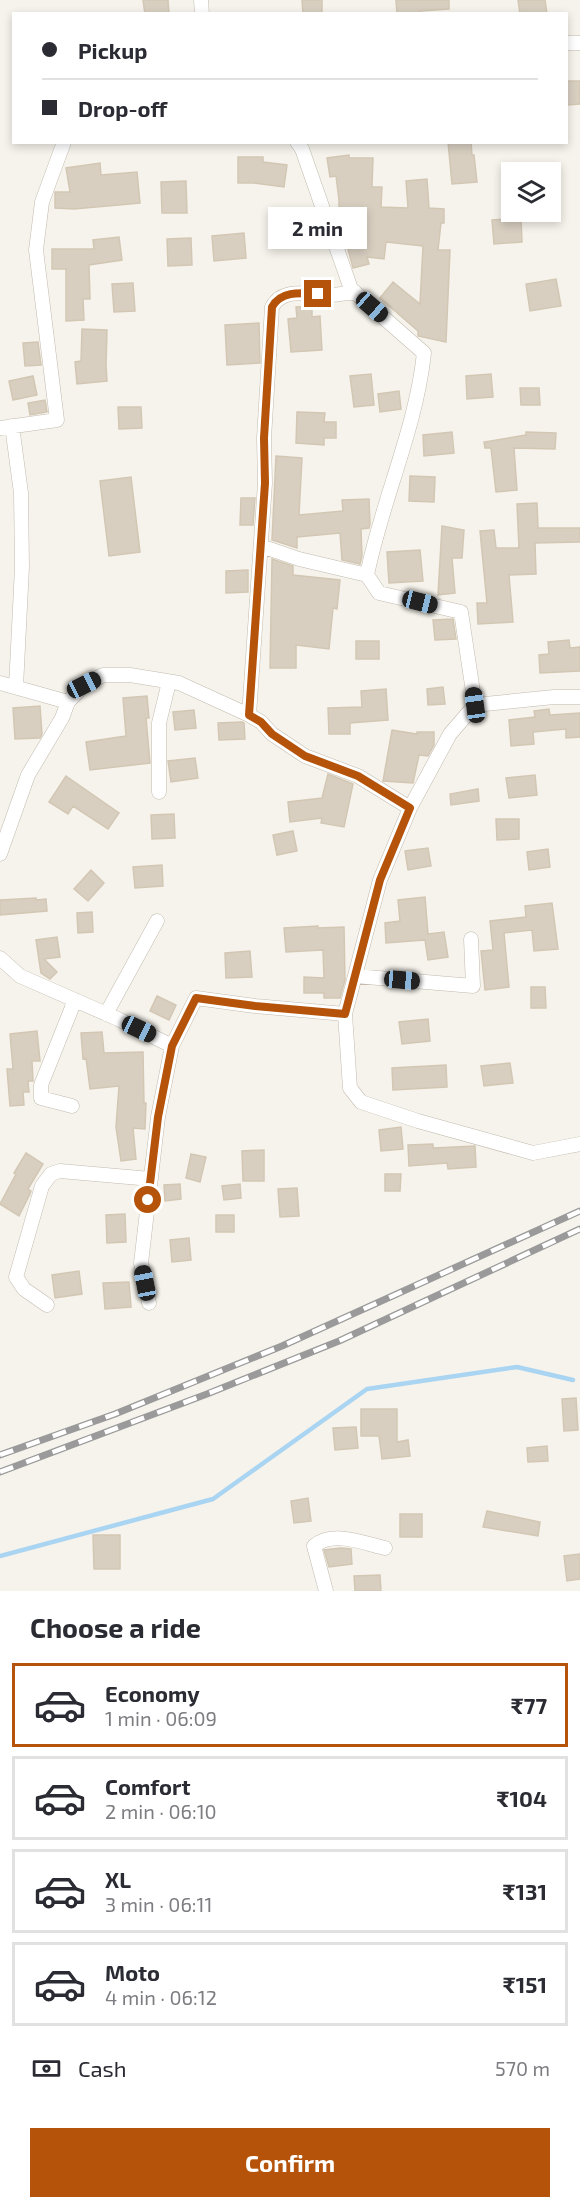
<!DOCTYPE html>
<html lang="en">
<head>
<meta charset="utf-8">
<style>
	body { margin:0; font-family:"Exo 2",sans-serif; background:#f2f2f3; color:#2b2b33; height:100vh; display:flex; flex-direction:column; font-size:22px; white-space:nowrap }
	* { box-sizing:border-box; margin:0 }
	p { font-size:20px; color:#7c7c81 }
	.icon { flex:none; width:33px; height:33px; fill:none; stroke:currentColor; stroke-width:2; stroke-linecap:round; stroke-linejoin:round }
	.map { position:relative; height:1591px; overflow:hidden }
	.details { display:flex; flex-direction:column; background:#fff; flex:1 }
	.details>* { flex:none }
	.banner { position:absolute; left:12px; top:12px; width:556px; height:132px; border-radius:0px; box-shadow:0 3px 9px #0003; display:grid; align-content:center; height:132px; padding:0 30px; background:#fff }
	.tools { position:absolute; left:501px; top:162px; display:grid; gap:12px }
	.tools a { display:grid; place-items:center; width:60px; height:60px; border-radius:0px; background:#fff; box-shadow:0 3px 9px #0003; font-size:30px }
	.end { position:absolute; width:27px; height:27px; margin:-14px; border:8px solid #b45309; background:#fff; box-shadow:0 0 0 3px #fff }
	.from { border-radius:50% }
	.bubble { position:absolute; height:42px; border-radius:0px; background:#fff; box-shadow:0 3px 9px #0003; font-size:20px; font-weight:700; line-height:42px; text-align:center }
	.car { position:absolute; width:18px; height:36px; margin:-18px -9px; border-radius:8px; box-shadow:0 0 4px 2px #0007; background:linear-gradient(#222 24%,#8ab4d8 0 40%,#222 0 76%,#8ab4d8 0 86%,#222 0) }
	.banner b { display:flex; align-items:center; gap:21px; height:57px; font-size:22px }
	.banner b+b { border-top:2px solid #e1e1e2 }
	.banner i { width:15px; height:15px; background:#2b2b33 }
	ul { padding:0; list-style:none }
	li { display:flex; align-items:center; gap:18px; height:84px; margin:0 12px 9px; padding:0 18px; border:3px solid #e1e1e2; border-radius:0px }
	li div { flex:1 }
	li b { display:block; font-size:22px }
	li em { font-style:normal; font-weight:700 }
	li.current { border-color:#b45309 }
	li>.icon { width:54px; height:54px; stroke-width:1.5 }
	h2 { padding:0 30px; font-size:27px; line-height:72px }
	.pay { display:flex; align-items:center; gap:15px; height:66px; padding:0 30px; font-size:22px }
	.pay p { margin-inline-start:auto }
	.action { display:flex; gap:12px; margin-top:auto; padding:12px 30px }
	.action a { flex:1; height:69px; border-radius:0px; background:#b45309; color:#fff; font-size:24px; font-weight:700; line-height:69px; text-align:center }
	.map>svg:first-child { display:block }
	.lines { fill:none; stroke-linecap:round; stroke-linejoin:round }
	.stream { stroke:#a9d4f2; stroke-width:4.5 }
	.building { fill:#d8cfc1; stroke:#d3c7b4; stroke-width:1.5 }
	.street-casing { stroke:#c2bbae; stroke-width:15 }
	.street { stroke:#fff; stroke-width:14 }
	.rail-casing { stroke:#9a9a9a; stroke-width:7 }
	.rail { stroke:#fff; stroke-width:4.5; stroke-dasharray:14; stroke-linecap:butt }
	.route { stroke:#b45309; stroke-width:8 }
</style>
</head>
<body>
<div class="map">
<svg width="580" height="1591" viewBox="0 0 580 1591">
	<rect width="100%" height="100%" fill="#f6f3ec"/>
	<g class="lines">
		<path class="stream" d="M0 1556 213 1499 367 1389 517 1367 573 1380"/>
	</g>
	<path class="building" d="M143 0H168L169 14H145Z
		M302 0H322V14H303Z
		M396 0H449V9L420 11V14H397Z
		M518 0H545L547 14H520Z
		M567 81H580V104L567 105Z
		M448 142H471L472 155H474L477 182 452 184Z
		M349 155V158H373L372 187H382L381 207 408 208 406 181 427 179 429 208 444 209V223H441L438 250H450L446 342 418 336V331L380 298 393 282 420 304 423 246 386 242 384 259 367 257 369 264 353 268 340 219H339V200L336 176 330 177 327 158Z
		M238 157H263V162L287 165 284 187 254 183H238Z
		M100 163 101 175 137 172 140 203 74 209 55 208V192H70L66 168Z
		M186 181 187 213H162L161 182Z
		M521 218 522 242 494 244 492 220Z
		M244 233 246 258 214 261 212 236Z
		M119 237 122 260 89 265 90 299H83L84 320 66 321V269H52V249H94L93 240Z
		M191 238 192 265 168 266 167 239Z
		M556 279 561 306 530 311 526 284Z
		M133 283 135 311 114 312 112 284Z
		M312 306V317L320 316 322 350 291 352 288 319 297 318 296 307Z
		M259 323 260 363 227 365 225 325Z
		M82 329 107 330 106 365 107 381 77 384 75 362 81 361Z
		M38 342 41 365 25 366 23 343Z
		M371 374 374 405 354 407 350 376Z
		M491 374 493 397 467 399 466 376Z
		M33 376 37 395 13 400 9 381Z
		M520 388H539L540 405H521Z
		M399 391 401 409 380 412 378 394Z
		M45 400 47 412 30 415 28 403Z
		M118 407H141L142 428 119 429Z
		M297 412 325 413 324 422H336V438H324V445L296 443Z
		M452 432 454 453 424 456 423 435Z
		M526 432 556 433 555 449 514 448 517 490 496 492 491 448H485L484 442 526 435Z
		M276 456 302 458 299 515 343 511 342 500 369 499 370 524 369 528 361 529 362 556 360 564 342 560 340 533 297 537V548L272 540Z
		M410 476 435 477 434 502 409 501Z
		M131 477 140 552 109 556 100 481Z
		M241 498H255L253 525H240Z
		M537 503 538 528H580V542L535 543 536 574 509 575 513 622 478 624 477 603H487L480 531 494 530 496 548H519L517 504Z
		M442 526 464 530 462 558H452L455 593 438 595Z
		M420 550 423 581 389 583 387 552Z
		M272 559 293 566V575L340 580 337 609 333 608 329 649 296 645V668H270Z
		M248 570V592L226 593V571Z
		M453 619 456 639 435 640 433 620Z
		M569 640 570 648 580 647V671L540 673 539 655 549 654 548 642Z
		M356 641H379V659H356Z
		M443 687 445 704 428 705 427 689Z
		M386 689 388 720 350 723V734H329L328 708 362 707 361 691Z
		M147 696 149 718H146L150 763 90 770 86 742 126 736 123 698Z
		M40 706 42 734 40 738 15 739 13 708Z
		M549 709 550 715 580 713V737L566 738V729L533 732 534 744 511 746 509 720 535 717 534 711Z
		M194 710 196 728 175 730 173 712Z
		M242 722 244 723 245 739 219 740 218 723Z
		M392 730 417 734V732H434V745L428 756 419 755 413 783 383 781Z
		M195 758 198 778 171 782 168 761Z
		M328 774 353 784 344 827 321 823 322 818 290 822 288 802 322 798Z
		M535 775 537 795 509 798 506 778Z
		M66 776 119 813 108 829 73 806 68 814 49 802Z
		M478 789 479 801 451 805 450 794Z
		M174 814 175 838 152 839 151 815Z
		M496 819H519V839L497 840Z
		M293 831 297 851 277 855 273 835Z
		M428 848 431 866 408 870 405 851Z
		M548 849 550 867 529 870 527 852Z
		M162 865 163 886 135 888 133 867Z
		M91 870 104 883 88 901 74 889Z
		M425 897 428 934 444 932 448 957 428 960 425 940 386 943 385 923 400 921 398 900Z
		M36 898V900L46 899 47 911 0 915V900Z
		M552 903 558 949 534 951 532 930 504 933 509 987 485 990 481 951 493 950 490 921 526 917 525 906Z
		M92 912 93 932 78 933 77 913Z
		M318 926V928L344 927 345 980 340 998H324V993H304V977L324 978 323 950 286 952 284 928Z
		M57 937 60 957 44 959 57 972 50 979 41 973 36 940Z
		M250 951 252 977 226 978 225 953Z
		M531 987H545L546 1008H531Z
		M157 996 176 1005 169 1020 150 1011Z
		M428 1019 430 1041 402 1044 399 1022Z
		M37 1031 40 1061H32L33 1081H28L29 1092H23L24 1105 10 1106 7 1069H13L10 1034Z
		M102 1032 104 1053 143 1052 144 1103H146L145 1129 133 1128 136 1159 121 1161 116 1127 119 1086 90 1089 86 1058 83 1059 81 1033Z
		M510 1063 513 1083 484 1086 481 1066Z
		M446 1065 447 1087 393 1090 392 1068Z
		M401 1127 403 1149 381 1151 379 1130Z
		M433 1144V1148L475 1146 476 1167 448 1169 447 1163 409 1166 408 1145Z
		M264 1150V1181H243L242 1151Z
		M26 1153 43 1164 28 1189 31 1191 30 1194 19 1216 0 1204 16 1174 14 1173Z
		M191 1154 206 1157 200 1182 186 1178Z
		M385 1174H401L400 1191H385Z
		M180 1184 181 1199 165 1201 164 1185Z
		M240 1184 241 1198 224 1200 222 1186Z
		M297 1188 299 1216 280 1217 278 1189Z
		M125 1214 126 1242 107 1243 106 1215Z
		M216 1215H234V1232H216Z
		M189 1238 191 1260 172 1262 170 1240Z
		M79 1271 82 1294 55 1298 52 1275Z
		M129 1282 131 1307 105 1309 103 1283Z
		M576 1398 578 1430 564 1431 562 1399Z
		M361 1409H397V1442L408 1440 410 1456 382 1459 379 1436H361Z
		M356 1427 358 1448 335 1450 333 1428Z
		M547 1446 548 1461 528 1462 527 1448Z
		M308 1498 311 1521 294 1523 291 1501Z
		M487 1511 540 1522 538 1536 483 1527Z
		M400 1514H422V1537H400Z
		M93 1535H120V1569H94Z
		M341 1548 351 1549 352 1564 329 1567 324 1550Z
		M580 1554V1579L567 1581 564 1556Z
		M380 1575 381 1591H355L354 1576Z"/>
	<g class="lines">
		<defs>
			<path id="street" d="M201 0 202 14
				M567 43H580
				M297 142 302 149 351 289 424 353C416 429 382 500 367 575L379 593 461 612 475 705
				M12 426 21 493 22 567 16 687
				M0 428 57 420 36 250 42 202 64 142
				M261 546 299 559 367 575
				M0 683 68 702
				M580 697H554L475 705 450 734 410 808 380 880 345 1014 350 1088 361 1102 418 1121 533 1153 580 1144
				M249 715 265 483 264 438 272 307C283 286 311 295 330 295 338 295 347 293 355 292
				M159 792V723L169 682
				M0 854 28 775 62 718 68 702 84 685 103 675H130L179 683 249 715 261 722 272 734 305 756 358 776 410 808
				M0 958 20 976 118 1019 172 1046 158 1117 141 1263 149 1303
				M355 976 473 986 471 939
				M106 1014 157 921
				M172 1046 196 998 255 1006 345 1014
				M72 1106 41 1098V1085L75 1000
				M47 1305 24 1289 16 1277 42 1186 51 1174 60 1171 151 1179
				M326 1591 314 1546C333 1530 363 1543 385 1548"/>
		</defs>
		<use href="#street" class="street-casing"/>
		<use href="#street" class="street"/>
		<defs>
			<path id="rail" d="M0 1455 115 1414 282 1346 580 1211
				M0 1472 207 1394 339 1341 580 1229"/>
		</defs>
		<use href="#rail" class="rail-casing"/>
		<use href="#rail" class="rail"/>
	</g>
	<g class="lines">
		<path class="route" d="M148 1200 158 1117 172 1046 196 998 255 1006 345 1014 380 880 410 808 358 776 305 756 272 734 261 722 249 715 265 483 264 438 272 307C281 290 302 293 318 294"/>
	</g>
</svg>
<div class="tools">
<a><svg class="icon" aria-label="layers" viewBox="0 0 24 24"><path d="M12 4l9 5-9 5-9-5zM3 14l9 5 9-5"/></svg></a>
</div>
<i class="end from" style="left:148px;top:1200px"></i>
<i class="end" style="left:318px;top:294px"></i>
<div class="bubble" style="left:268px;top:207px;width:99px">2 min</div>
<i class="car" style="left:372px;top:307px;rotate:131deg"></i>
<i class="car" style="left:420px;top:602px;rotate:104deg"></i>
<i class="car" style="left:84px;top:685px;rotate:63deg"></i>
<i class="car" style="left:475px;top:705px;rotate:352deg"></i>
<i class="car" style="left:402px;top:980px;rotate:95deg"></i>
<i class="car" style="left:139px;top:1029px;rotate:115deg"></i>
<i class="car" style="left:145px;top:1283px;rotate:349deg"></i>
<div class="banner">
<b><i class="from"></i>Pickup</b>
<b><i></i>Drop-off</b>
</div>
</div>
<section class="details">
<h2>Choose a ride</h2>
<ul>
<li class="current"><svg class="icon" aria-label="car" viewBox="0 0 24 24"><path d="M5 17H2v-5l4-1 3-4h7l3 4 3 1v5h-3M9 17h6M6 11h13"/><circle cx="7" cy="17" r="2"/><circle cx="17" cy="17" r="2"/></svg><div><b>Economy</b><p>1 min · 06:09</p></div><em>₹77</em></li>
<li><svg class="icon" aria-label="car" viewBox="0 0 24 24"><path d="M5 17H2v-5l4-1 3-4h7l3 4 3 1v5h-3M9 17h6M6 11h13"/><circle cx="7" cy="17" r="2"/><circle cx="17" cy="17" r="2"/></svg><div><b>Comfort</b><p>2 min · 06:10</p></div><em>₹104</em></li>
<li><svg class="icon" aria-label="car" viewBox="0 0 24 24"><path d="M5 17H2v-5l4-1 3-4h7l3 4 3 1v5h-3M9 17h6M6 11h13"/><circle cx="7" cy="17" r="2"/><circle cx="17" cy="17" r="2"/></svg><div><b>XL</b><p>3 min · 06:11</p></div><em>₹131</em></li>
<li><svg class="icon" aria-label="car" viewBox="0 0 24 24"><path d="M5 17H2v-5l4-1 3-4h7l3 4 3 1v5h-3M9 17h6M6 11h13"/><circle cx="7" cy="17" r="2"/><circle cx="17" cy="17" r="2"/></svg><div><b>Moto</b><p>4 min · 06:12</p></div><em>₹151</em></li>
</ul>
<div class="pay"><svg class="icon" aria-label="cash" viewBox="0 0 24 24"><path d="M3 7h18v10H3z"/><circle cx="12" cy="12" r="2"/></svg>Cash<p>570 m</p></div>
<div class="action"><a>Confirm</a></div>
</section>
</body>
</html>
